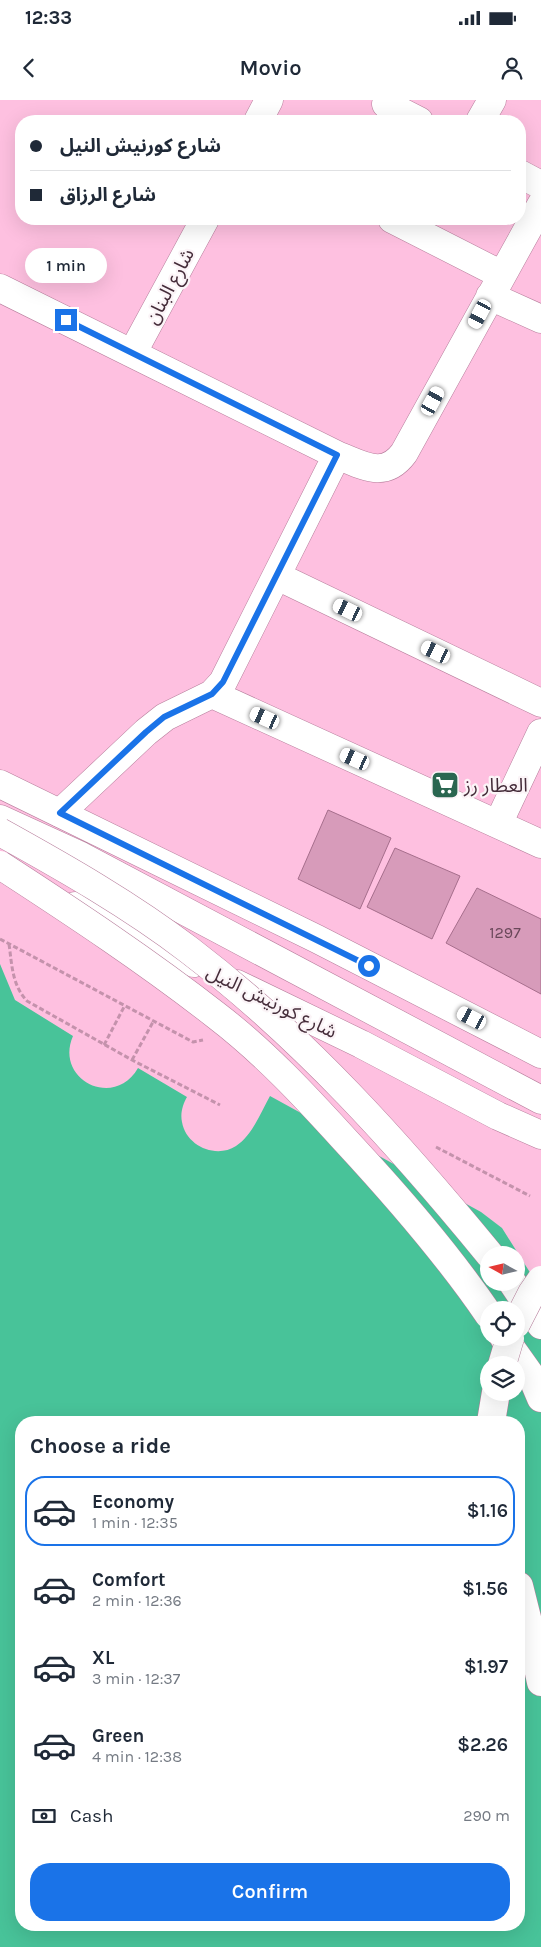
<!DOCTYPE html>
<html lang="en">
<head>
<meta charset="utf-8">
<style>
	body { margin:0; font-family:Karla,"Noto Sans Arabic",sans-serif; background:#f6f6f7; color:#1f2937; height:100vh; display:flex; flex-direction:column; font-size:19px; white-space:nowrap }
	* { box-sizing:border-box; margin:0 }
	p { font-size:16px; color:#747a83 }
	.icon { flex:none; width:28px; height:28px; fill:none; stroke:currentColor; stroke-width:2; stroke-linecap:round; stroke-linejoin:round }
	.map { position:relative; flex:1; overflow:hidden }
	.details { position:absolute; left:15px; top:1316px; width:510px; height:515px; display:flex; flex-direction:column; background:#fff; border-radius:20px; box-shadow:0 5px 20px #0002 }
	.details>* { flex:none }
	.hud { position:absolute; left:15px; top:15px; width:511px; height:110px; border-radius:20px; box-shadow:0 5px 20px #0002; display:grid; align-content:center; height:110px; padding:0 15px; background:#fff }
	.needle { width:32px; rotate:278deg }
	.tools { position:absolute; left:480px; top:1146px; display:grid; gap:10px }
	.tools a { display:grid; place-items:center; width:45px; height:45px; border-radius:50%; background:#fff; box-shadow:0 5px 20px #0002; font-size:25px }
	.end { position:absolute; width:22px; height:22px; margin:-11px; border:6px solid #1a73e8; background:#fff; box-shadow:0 0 0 2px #fff }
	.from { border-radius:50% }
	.bubble { position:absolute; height:35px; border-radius:18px; background:#fff; box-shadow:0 5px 20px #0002; font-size:16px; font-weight:600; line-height:35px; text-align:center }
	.car { position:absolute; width:15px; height:30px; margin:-15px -8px; border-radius:6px; box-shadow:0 0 4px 1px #0007; background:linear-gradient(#fff 24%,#345 0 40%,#fff 0 76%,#345 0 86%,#fff 0) }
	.hud b { display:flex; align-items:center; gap:18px; height:48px; font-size:19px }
	.hud b+b { border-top:1px solid #e0e1e3 }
	.hud i { width:12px; height:12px; background:#1f2937 }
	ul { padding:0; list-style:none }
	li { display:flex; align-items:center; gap:15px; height:70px; margin:0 10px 8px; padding:0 5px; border:2px solid transparent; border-radius:20px }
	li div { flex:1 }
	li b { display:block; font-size:19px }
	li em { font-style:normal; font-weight:600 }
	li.selected { border-color:#1a73e8 }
	li>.icon { width:45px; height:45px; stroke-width:1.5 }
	h2 { padding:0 15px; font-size:22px; line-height:60px }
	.pay { display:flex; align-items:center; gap:12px; height:55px; padding:0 15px; font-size:19px }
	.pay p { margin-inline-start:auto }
	.cta { display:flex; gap:10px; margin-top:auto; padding:10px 15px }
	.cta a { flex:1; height:58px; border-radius:20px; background:#1a73e8; color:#fff; font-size:20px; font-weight:600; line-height:58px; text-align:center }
	.status { display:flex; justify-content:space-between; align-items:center; height:35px; padding:0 25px; background:#fff; direction:ltr }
	.status svg { height:14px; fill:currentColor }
	header { display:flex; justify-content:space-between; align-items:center; height:65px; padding:0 15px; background:#fff; font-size:22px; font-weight:600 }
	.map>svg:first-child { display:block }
	.water { fill:#48c399; fill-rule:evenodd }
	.building { fill:#d79bba; stroke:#a66e8c }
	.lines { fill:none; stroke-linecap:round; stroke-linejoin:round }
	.minor-casing { stroke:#b77e9c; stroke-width:29 }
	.major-casing { stroke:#b77e9c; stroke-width:29 }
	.highway-casing { stroke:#b77e9c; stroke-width:29 }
	.path { stroke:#c492ac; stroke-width:3; stroke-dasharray:5 2.5; stroke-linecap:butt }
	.minor { stroke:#fff; stroke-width:28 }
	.major { stroke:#fff; stroke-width:28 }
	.highway { stroke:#fff; stroke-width:28 }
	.major-bridge-casing { stroke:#b77e9c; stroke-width:29; stroke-linecap:butt }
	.highway-bridge-casing { stroke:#b77e9c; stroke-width:29; stroke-linecap:butt }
	.major-bridge { stroke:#fff; stroke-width:28 }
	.highway-bridge { stroke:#fff; stroke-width:28 }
	.route { stroke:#1a73e8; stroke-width:6 }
	.labels { text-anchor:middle; stroke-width:4.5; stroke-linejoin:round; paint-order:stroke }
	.number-label { font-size:16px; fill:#6a485a }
	.street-label { font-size:19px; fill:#452d3a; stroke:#fbf4f7 }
	.poi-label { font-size:19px; fill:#452d3a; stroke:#fbf4f7; text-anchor:start }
</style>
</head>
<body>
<div class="status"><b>12:33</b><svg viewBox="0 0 49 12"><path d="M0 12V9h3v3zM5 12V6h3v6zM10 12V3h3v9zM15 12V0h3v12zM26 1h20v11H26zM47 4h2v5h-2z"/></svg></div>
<header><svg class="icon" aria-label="back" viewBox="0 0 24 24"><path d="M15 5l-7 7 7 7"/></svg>Movio<svg class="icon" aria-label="person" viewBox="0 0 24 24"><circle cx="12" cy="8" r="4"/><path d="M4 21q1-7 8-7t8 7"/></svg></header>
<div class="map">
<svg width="541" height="1847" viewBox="0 0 541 1847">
	<rect width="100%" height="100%" fill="#fec0e0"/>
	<path class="water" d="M0 864 15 900 73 936C54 979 114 1010 138 968L187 997C183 1004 180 1013 182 1022 186 1046 216 1059 236 1046 252 1036 261 1012 270 996L481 1112 502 1128 541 1190V1847H0ZM489 1155H516V1182H489ZM489 1210H516V1238H489ZM489 1265H516V1292H489ZM21 1322H519V1825H21Z"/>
	<path class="building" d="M328 710 391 738 360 809 298 779Z
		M395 748 460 776 432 839 367 807Z
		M477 788 541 819V894L446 843Z"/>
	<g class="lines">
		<defs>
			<path id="minor" d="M386 4 419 21
				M258 21 269 0
				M480 21 492 0
				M520 74 541 85
				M392 119 502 175
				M0 188 337 355C363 365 384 380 404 353L541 105
				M490 196 541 219
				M133 252 205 119
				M277 476 541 603
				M212 594 541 744
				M60 713 146 632 165 617 212 594 223 582 337 355
				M498 724 541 633"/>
			<path id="major" d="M491 1322 496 1292
				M519 1486 530 1530 541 1582"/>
			<path id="highway" d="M0 684 317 839 541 954
				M0 719 81 756 541 1000
				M75 806 194 863
				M237 884 361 944 498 1016 541 1035
				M512 1182 541 1225
				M504 1238 533 1279 541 1298"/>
		</defs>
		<use href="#minor" class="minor-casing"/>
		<use href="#major" class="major-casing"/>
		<use href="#highway" class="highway-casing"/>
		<path class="path" d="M0 839 193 942 203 940
			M9 844C12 865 12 885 27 901L132 960 220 1005
			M104 945 124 907
			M132 960 153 922
			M436 1047 530 1096"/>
		<use href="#minor" class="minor"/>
		<use href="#major" class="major"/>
		<use href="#highway" class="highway"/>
		<defs>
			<path id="major-bridge" d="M516 1224 532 1193 541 1180
				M502 1265 510 1238"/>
			<path id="highway-bridge" d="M0 732C65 768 130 805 189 850 303 937 399 1044 490 1155
				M0 765C74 813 148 862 217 916 264 952 305 996 345 1040 396 1095 446 1152 489 1215"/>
		</defs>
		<use href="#major-bridge" class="major-bridge-casing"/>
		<use href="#highway-bridge" class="highway-bridge-casing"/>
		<use href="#major-bridge" class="major-bridge"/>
		<use href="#highway-bridge" class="highway-bridge"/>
	</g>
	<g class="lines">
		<path class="route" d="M66 220 337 355 223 582 212 594 164 617 146 632 60 713 369 866"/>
	</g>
	<defs>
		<symbol id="supermarket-square" viewBox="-11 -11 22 22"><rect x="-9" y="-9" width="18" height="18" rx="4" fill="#2a6650" stroke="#fbf4f7"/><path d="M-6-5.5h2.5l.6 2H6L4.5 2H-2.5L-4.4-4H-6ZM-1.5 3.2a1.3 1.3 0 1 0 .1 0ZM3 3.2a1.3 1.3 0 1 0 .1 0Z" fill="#fff"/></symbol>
	</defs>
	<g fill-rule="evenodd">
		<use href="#supermarket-square" x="429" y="669" width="32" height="32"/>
	</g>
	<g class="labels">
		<g class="number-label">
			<text x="505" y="838">1297</text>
		</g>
		<g class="street-label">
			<text transform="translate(169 186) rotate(-62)" y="7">شارع البنان</text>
			<text transform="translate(272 901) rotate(26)" y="7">شارع كورنيش النيل</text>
		</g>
		<g class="poi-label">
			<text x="464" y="692">العطار رز</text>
		</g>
	</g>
</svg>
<div class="tools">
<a><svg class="needle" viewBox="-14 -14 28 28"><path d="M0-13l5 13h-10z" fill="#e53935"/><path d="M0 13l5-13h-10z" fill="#747a83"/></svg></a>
<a><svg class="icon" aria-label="locate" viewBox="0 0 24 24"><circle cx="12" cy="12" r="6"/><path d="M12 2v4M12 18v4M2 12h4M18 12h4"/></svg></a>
<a><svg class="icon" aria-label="layers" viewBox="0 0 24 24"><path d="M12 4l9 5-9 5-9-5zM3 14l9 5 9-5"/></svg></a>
</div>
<i class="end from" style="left:369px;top:866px"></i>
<i class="end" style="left:66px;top:220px"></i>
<div class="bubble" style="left:25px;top:148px;width:82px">1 min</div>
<i class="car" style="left:480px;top:214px;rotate:208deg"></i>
<i class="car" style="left:433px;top:301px;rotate:29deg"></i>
<i class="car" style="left:348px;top:510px;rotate:296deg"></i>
<i class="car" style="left:436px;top:552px;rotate:296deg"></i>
<i class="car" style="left:265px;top:618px;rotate:294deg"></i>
<i class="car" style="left:355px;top:659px;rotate:294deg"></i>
<i class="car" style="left:472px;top:918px;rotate:297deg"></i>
<div class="hud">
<b><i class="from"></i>شارع كورنيش النيل</b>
<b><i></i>شارع الرزاق</b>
</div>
<section class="details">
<h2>Choose a ride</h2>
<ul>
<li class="selected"><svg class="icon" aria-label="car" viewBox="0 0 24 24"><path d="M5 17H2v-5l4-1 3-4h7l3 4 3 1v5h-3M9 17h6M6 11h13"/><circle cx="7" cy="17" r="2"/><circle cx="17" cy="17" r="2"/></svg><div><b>Economy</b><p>1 min · 12:35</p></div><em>$1.16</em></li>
<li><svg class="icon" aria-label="car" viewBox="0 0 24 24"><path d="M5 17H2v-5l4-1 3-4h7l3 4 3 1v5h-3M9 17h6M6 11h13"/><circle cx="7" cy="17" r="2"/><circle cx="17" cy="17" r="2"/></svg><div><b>Comfort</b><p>2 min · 12:36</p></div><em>$1.56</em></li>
<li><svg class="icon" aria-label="car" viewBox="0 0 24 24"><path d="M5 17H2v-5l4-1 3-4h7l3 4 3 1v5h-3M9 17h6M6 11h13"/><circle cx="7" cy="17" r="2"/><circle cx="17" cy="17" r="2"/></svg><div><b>XL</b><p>3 min · 12:37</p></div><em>$1.97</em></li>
<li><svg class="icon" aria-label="car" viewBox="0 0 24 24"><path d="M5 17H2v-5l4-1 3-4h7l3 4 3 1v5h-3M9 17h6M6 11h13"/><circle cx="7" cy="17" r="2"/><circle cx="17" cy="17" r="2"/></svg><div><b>Green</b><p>4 min · 12:38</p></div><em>$2.26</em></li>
</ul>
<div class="pay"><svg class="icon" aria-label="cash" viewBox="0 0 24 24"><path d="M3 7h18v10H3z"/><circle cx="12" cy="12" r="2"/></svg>Cash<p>290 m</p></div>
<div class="cta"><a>Confirm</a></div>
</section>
</div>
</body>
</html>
